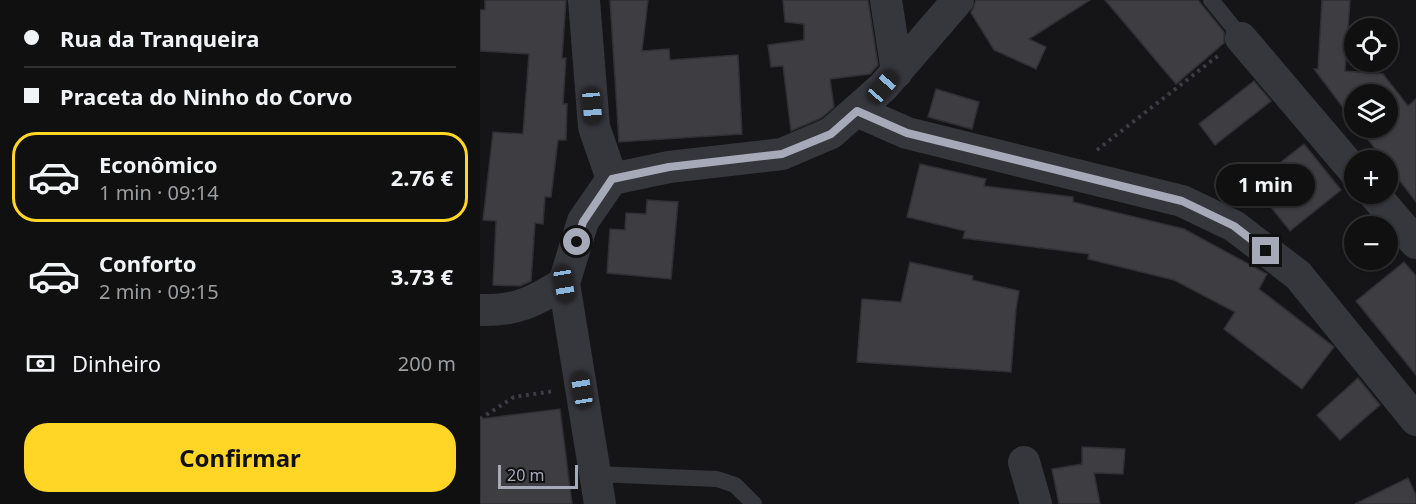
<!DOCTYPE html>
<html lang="pt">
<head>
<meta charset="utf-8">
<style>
	body { margin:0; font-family:"Noto Sans",sans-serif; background:#19191a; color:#f1f3f6; height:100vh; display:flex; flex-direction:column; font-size:22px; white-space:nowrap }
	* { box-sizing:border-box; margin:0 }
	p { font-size:20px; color:#9c9d9f }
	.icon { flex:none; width:33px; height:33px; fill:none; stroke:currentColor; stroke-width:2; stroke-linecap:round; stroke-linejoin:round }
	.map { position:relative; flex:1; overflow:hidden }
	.panel { display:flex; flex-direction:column; background:#101011; width:480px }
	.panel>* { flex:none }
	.hud { display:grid; align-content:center; height:132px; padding:0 24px; background:#101011 }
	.controls { position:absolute; left:864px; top:18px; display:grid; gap:12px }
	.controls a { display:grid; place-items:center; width:54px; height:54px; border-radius:50%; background:#101011; box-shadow:0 2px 4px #0004,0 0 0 2px #303031; font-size:30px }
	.scale { position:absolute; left:18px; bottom:15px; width:80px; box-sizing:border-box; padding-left:6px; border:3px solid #a6a9b8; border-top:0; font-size:16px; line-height:21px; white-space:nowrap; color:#a6a9b8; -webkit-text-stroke:4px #101012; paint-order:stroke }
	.end { position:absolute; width:27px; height:27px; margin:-14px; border:8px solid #a6a9b8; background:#111; box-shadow:0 0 0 3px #111 }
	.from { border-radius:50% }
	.bubble { position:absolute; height:42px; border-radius:21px; background:#101011; box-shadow:0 2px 4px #0004,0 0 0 2px #303031; font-size:20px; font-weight:700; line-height:42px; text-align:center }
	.car { position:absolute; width:18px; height:36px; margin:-18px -9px; border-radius:8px; box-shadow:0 0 4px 2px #0007; background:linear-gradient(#222 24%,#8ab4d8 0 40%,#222 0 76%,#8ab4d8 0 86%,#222 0) }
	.hud b { display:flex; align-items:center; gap:21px; height:57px; font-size:22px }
	.hud b+b { border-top:2px solid #303031 }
	.hud i { width:15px; height:15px; background:#f1f3f6 }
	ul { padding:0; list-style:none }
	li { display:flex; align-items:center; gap:18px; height:90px; margin:0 12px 9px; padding:0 12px; border:3px solid transparent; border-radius:24px }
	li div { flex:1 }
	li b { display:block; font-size:22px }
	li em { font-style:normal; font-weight:700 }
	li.on { border-color:#ffd526 }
	li>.icon { width:54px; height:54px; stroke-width:1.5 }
	.pay { display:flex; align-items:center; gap:15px; height:66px; padding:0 24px; font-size:22px }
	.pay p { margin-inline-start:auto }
	.primary-button { display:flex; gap:12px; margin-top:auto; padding:12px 24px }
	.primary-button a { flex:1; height:69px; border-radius:24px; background:#ffd526; color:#111; font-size:24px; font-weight:700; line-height:69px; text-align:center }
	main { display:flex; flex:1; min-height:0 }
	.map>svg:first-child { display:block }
	.building { fill:#3d3d42; stroke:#302f33; stroke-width:1.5 }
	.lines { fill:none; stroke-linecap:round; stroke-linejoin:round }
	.path { stroke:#3c3d44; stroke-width:4; stroke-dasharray:3 4.5; stroke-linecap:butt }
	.lane { stroke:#36363d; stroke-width:16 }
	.street { stroke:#36363d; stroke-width:32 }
	.route { stroke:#a6a9b8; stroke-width:8 }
</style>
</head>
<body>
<main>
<section class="panel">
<div class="hud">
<b><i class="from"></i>Rua da Tranqueira</b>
<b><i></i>Praceta do Ninho do Corvo</b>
</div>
<ul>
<li class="on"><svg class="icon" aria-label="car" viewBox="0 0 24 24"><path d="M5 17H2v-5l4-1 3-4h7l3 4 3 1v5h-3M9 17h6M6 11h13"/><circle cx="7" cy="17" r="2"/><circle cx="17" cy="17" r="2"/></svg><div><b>Econômico</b><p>1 min · 09:14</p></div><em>2.76 €</em></li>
<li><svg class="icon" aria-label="car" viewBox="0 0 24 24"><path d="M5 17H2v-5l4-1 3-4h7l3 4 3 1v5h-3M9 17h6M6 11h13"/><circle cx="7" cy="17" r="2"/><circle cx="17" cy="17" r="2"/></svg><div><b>Conforto</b><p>2 min · 09:15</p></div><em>3.73 €</em></li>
</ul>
<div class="pay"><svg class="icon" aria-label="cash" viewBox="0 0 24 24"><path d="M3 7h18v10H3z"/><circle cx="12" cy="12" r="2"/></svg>Dinheiro<p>200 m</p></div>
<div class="primary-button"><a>Confirmar</a></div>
</section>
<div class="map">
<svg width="936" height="504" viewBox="0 0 936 504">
	<rect width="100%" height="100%" fill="#151517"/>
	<path class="building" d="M5 0H86L82 58H86L83 104H87L86 140H78L71 197H65L63 224 55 223 51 281 40 286 13 285 16 221 3 220 13 132 43 134 49 54 0 51V10H5Z
		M130 0H168L162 51 189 49 190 60 258 55 262 134 139 142Z
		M303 0H388L398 65 390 74 350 79 354 107 341 118 311 131 303 66 291 67 288 45 324 40V24L305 22Z
		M496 0H610L549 39 566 47 556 69 514 50 491 13Z
		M625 0H718L744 32V43L696 84Z
		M842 0H870L865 71 903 74 928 106 936 99V202L908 165V160H904L879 128H908V94H874V122L834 69H838Z
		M774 81 791 101 735 145 719 124Z
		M456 89 499 102 492 129 448 117Z
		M824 144 861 190 810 231 791 207 796 203 778 180Z
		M440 164 506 179 504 186 593 197V202L704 229 787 274 779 289 854 347 822 389 744 329 755 312 694 280 608 259 609 254 483 238 485 231 427 217Z
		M167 200 198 202 191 279 127 273 130 229 145 230 146 213 166 214Z
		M430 262 493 276 492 280 539 291 536 309 531 372 377 362 382 299 421 302Z
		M924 262 936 276V375L876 301Z
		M878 378 900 405 860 440 837 415Z
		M80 409 92 504H0V419Z
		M602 447 645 449 643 474 614 473 620 504H579L572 469 602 464Z
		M928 478 936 495V504H875Z"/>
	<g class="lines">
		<path class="path" d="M617 150 739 55
			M0 419 34 397 74 391"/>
		<path class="lane" d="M731 0 753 27
			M115 474 237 479 255 485 274 504"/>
		<path class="street" d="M104 0 114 127 132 179
			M406 0 417 72
			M761 38 874 171
			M377 111 427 133 702 201 754 226 818 275 936 420
			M132 179 189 167 302 154 351 133 403 87 478 0
			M894 194 936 243
			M0 310C36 311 54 302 84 283
			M544 462 556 504
			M120 504 84 283 103 221 132 179"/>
	</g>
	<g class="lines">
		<path class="route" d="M97 242 103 222 132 179 189 167 302 154 351 134 377 111 427 133 702 201 754 226 786 251"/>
	</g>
</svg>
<div class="controls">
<a><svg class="icon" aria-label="locate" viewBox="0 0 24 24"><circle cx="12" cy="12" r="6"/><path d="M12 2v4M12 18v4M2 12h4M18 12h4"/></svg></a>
<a><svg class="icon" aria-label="layers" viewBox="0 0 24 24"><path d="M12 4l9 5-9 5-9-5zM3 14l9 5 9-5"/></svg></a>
<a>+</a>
<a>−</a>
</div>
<div class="scale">20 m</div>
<i class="end from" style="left:97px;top:242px"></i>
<i class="end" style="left:786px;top:251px"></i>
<div class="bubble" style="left:736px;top:164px;width:99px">1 min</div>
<i class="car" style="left:403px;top:87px;rotate:41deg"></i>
<i class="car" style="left:112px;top:106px;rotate:175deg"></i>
<i class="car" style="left:84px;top:284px;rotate:171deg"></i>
<i class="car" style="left:102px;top:390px;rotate:351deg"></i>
</div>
</main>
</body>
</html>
